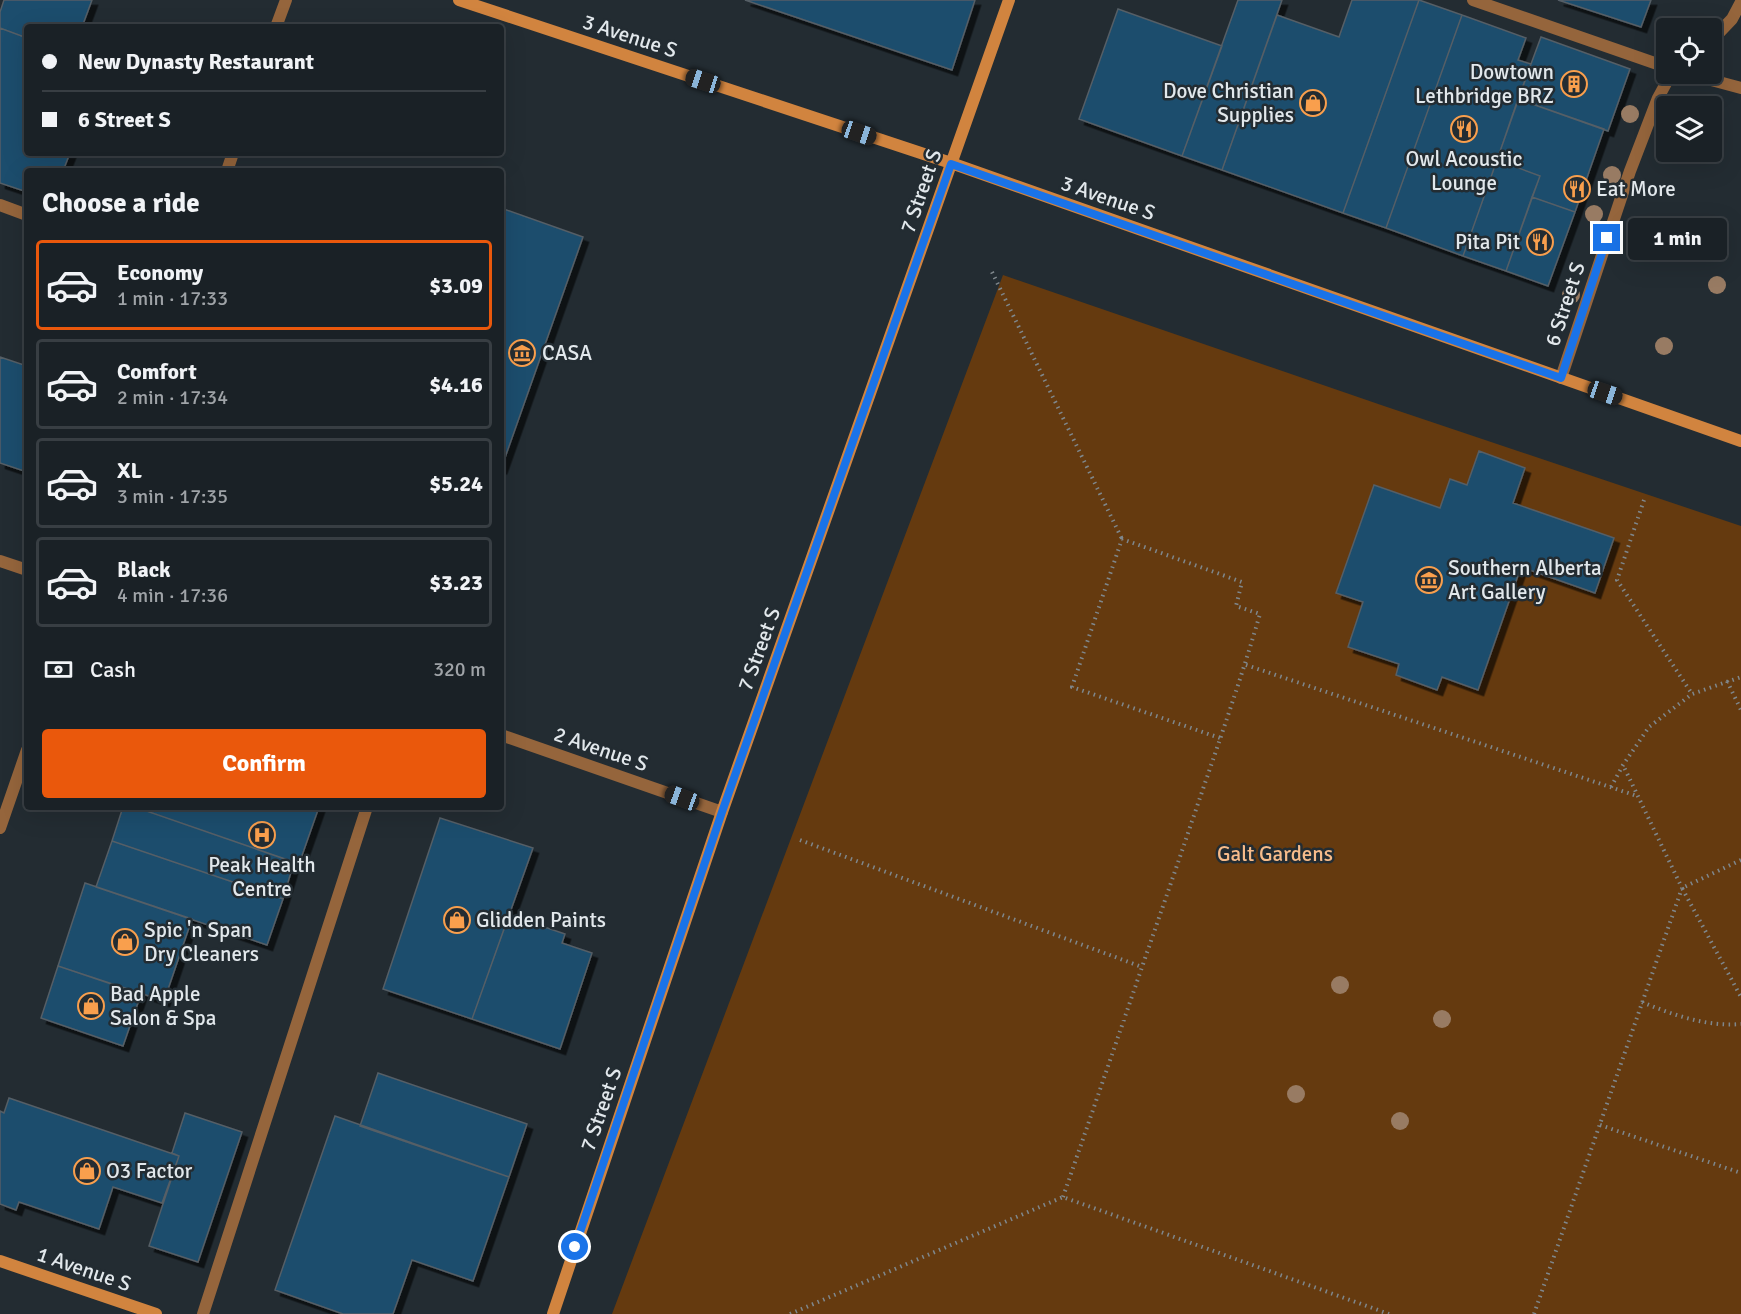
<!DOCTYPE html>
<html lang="en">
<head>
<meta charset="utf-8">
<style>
	body { margin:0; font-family:Signika,sans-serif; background:#23292e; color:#f1f3f6; height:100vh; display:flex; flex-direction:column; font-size:22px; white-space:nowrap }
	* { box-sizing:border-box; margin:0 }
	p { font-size:20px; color:#9fa3a7 }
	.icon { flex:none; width:33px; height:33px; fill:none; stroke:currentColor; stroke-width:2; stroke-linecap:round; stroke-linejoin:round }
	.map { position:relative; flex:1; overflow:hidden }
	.panel { position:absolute; left:24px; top:168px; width:480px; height:642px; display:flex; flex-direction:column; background:#1a2126; border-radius:6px; box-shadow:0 6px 24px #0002,0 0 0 2px #383e43 }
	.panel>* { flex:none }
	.hud { position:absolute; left:24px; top:24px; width:480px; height:132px; border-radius:6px; box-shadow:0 6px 24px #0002,0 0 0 2px #383e43; display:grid; align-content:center; height:132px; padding:0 18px; background:#1a2126 }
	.fabs { position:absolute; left:1656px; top:18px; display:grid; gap:12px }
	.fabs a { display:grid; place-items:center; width:66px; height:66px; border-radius:6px; background:#1a2126; box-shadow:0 6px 24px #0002,0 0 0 2px #383e43; font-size:30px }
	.end { position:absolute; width:27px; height:27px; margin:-14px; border:8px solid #1a73e8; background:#fff; box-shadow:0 0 0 3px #fff }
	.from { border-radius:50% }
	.bubble { position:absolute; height:42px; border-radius:6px; background:#1a2126; box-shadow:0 6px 24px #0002,0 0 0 2px #383e43; font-size:20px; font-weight:700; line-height:42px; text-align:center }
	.car { position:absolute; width:18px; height:36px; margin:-18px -9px; border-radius:8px; box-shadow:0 0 4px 2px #0007; background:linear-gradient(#222 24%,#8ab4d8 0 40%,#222 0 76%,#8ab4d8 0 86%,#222 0) }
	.hud b { display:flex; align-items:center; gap:21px; height:57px; font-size:22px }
	.hud b+b { border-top:2px solid #383e43 }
	.hud i { width:15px; height:15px; background:#f1f3f6 }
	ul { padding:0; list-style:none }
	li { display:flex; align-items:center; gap:18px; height:90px; margin:0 12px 9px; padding:0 6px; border:3px solid #383e43; border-radius:6px }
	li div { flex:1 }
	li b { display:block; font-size:22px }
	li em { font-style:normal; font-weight:700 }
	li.on { border-color:#ea580c }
	li>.icon { width:54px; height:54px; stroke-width:1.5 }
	h2 { padding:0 18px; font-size:27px; line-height:72px }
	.pay { display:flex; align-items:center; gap:15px; height:66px; padding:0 18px; font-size:22px }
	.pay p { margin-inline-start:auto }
	.button { display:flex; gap:12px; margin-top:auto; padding:12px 18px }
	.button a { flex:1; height:69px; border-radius:6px; background:#ea580c; color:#fff; font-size:24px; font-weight:700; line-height:69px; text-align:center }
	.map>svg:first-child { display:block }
	.green { fill:#653a0f }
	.building { fill:#1b4d6d; stroke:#555e66; stroke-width:1.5; filter:url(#shadow) }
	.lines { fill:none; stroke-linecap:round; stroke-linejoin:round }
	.path { stroke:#7f878c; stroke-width:4; stroke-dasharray:1.5 4.5; stroke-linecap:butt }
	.lane { stroke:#95653c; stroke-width:12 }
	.street { stroke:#95653c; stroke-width:12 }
	.secondary { stroke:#d1843f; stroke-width:12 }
	.tree { fill:#987b63 }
	.route { stroke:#1a73e8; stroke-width:8 }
	.labels { text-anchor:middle; stroke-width:5; stroke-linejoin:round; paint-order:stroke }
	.street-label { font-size:21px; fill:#e2e8ec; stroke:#232c32 }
	.poi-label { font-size:21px; fill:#e2e8ec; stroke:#232c32; text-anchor:start }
	.park-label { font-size:21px; fill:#f7bc8b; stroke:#232c32 }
</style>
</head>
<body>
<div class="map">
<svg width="1741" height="1314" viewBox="0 0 1741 1314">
	<defs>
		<filter id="shadow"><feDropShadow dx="5.5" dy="5.5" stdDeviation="0" flood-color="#0009"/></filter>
	</defs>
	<rect width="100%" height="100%" fill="#232c32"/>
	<path class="green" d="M1003 275 1384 406 1741 526V1314H612Z"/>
	<path class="building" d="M4 0H92L82 27H27V38L0 28V12Z
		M745 0H975L952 70Z
		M1238 0H1282L1222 170 1182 156Z
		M1352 0H1419L1343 213 1222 170 1277 15 1339 37Z
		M1419 0 1462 15 1386 228 1343 213Z
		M1558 0H1651L1641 27Z
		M1118 9 1222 46 1182 156 1079 119Z
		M1462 15 1526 38 1518 60 1531 64 1463 256 1386 228Z
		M0 28 27 38V153H70L63 171H27V192L0 183Z
		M1541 37 1630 69 1608 131 1518 99Z
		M1518 99 1604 129 1575 212 1532 197 1540 176 1497 160Z
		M1497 160 1540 176 1506 271 1463 256Z
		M1532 197 1575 212 1548 286 1506 271Z
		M501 208 583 237 501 469Z
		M0 357 27 366V472L0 463Z
		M1479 451 1525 468 1513 503 1614 538 1595 593 1521 567 1478 690 1442 677 1437 690 1396 675 1399 664 1348 647 1363 602 1336 593 1374 485 1440 508 1450 479 1467 485Z
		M123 807H135L294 862 283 899 112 841Z
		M135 807H319L299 864Z
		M440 818 533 848 472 1019 383 989Z
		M112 841 283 899 267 945 96 887Z
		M85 883 192 919 164 1001 58 966Z
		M509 915 565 934 562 943 592 953 560 1049 472 1019Z
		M58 966 141 994 123 1046 41 1018Z
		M378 1073 527 1124 509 1177 360 1126Z
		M9 1098 179 1156 162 1203 113 1187 99 1229 19 1202 16 1210 0 1204V1111L4 1113Z
		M185 1113 242 1132 198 1262 149 1246 179 1156 172 1153Z
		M335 1116 509 1177 473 1281 412 1260 393 1314H343L275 1290Z"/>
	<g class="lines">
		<path class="path" d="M992 272 1122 539
			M1644 500 1617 580 1692 694
			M1246 665 1637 796
			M1727 681 1741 710
			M1611 787 1623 765 1649 727 1692 694 1741 677
			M800 840 1142 967
			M1741 860 1682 888 1741 997
			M1642 1002C1673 1015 1707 1027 1741 1024
			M1600 1125 1741 1173
			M1063 1197C1103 1081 1143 964 1183 848 1209 770 1237 693 1260 614L1236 606 1242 582 1122 539 1072 687 1220 738
			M790 1314 1063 1197 1389 1314
			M1534 1314 1682 888 1623 765"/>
		<path class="lane" d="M1473 0 1666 67
			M1689 74 1741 88
			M0 205 27 215
			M203 1314 367 807"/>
		<path class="street" d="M276 27 286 0
			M1712 40 1732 19 1741 2
			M227 171 233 153
			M1561 378 1630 171 1658 98 1671 74
			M0 561 27 570
			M501 735 722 812
			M0 828 27 750"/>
		<path class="secondary" d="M459 0 951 163 1741 441
			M0 1261 156 1314
			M553 1314 722 812 1009 0"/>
	</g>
	<g class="tree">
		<circle cx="1630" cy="114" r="9"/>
		<circle cx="1612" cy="175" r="9"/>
		<circle cx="1594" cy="214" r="9"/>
		<circle cx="1717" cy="285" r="9"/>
		<circle cx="1571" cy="295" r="9"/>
		<circle cx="1664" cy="346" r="9"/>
		<circle cx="1340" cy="985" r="9"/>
		<circle cx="1442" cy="1019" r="9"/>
		<circle cx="1296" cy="1094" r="9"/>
		<circle cx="1400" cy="1121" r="9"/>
	</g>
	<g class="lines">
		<path class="route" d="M575 1247 722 812 951 164 1561 378 1607 238"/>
	</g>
	<defs>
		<symbol id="building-ring" viewBox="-11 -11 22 22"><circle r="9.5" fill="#232c32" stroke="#f99f4d" stroke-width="1.5"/><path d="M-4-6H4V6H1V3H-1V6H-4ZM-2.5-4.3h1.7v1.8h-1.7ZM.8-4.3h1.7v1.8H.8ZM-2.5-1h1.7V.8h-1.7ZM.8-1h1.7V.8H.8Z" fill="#f99f4d"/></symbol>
		<symbol id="shop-ring" viewBox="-11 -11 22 22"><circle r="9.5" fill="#232c32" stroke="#f99f4d" stroke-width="1.5"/><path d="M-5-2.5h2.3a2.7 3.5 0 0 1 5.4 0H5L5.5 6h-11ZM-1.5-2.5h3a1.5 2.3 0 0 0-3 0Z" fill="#f99f4d"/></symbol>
		<symbol id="restaurant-ring" viewBox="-11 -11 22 22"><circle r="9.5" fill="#232c32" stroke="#f99f4d" stroke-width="1.5"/><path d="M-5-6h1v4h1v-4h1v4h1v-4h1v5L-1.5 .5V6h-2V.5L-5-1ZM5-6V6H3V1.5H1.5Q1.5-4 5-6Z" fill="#f99f4d"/></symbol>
		<symbol id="museum-ring" viewBox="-11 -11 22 22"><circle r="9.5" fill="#232c32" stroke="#f99f4d" stroke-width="1.5"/><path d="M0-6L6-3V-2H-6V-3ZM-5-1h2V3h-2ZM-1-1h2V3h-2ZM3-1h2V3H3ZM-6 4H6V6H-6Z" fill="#f99f4d"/></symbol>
		<symbol id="hospital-ring" viewBox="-11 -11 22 22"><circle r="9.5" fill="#232c32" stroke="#f99f4d" stroke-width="1.5"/><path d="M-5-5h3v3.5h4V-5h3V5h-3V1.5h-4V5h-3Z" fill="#f99f4d"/></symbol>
	</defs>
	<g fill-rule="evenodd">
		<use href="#building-ring" x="1559" y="69" width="30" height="30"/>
		<use href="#shop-ring" x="1298" y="88" width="30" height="30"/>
		<use href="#restaurant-ring" x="1449" y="114" width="30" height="30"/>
		<use href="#restaurant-ring" x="1562" y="174" width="30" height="30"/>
		<use href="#restaurant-ring" x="1525" y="227" width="30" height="30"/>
		<use href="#museum-ring" x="507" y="338" width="30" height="30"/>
		<use href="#museum-ring" x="1414" y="565" width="30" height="30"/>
		<use href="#hospital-ring" x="247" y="820" width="30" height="30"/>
		<use href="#shop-ring" x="442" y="905" width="30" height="30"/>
		<use href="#shop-ring" x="110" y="927" width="30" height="30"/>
		<use href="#shop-ring" x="76" y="991" width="30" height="30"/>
		<use href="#shop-ring" x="72" y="1156" width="30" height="30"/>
	</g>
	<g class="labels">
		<g class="street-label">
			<text transform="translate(630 36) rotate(18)" y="7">3 Avenue S</text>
			<text transform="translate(921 191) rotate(-71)" y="7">7 Street S</text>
			<text transform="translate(1108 198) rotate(19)" y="7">3 Avenue S</text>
			<text transform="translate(1565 304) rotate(-72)" y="7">6 Street S</text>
			<text transform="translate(759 649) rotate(-70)" y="7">7 Street S</text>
			<text transform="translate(601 749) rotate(19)" y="7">2 Avenue S</text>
			<text transform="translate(601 1109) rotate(-71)" y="7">7 Street S</text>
			<text transform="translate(84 1269) rotate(19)" y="7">1 Avenue S</text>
		</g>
		<g class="poi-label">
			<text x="1554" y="79" text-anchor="end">Dowtown<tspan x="1554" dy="24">Lethbridge BRZ</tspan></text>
			<text x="1294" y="98" text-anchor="end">Dove Christian<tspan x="1294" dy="24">Supplies</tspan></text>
			<text x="1464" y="166" text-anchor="middle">Owl Acoustic<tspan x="1464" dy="24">Lounge</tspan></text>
			<text x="1596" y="196">Eat More</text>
			<text x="1520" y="249" text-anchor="end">Pita Pit</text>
			<text x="542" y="360">CASA</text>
			<text x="1448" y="575">Southern Alberta<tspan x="1448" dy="24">Art Gallery</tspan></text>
			<text x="262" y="872" text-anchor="middle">Peak Health<tspan x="262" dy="24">Centre</tspan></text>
			<text x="476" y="927">Glidden Paints</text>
			<text x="144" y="937">Spic 'n Span<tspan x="144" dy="24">Dry Cleaners</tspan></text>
			<text x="110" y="1001">Bad Apple<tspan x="110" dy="24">Salon &amp; Spa</tspan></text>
			<text x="106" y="1178">O3 Factor</text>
		</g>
		<g class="park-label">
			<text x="1275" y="861">Galt Gardens</text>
		</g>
	</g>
</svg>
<div class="fabs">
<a><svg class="icon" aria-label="locate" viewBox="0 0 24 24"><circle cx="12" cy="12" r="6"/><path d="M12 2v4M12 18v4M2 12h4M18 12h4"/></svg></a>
<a><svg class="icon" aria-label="layers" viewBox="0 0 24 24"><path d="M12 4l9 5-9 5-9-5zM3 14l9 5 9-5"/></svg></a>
</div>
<i class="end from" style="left:575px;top:1247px"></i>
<i class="end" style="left:1607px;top:238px"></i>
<div class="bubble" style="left:1628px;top:218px;width:99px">1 min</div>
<i class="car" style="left:703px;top:81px;rotate:288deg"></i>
<i class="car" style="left:859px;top:133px;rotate:109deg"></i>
<i class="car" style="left:1605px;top:393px;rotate:109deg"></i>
<i class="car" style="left:682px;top:798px;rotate:290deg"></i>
<div class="hud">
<b><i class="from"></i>New Dynasty Restaurant</b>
<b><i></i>6 Street S</b>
</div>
<section class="panel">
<h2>Choose a ride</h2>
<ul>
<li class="on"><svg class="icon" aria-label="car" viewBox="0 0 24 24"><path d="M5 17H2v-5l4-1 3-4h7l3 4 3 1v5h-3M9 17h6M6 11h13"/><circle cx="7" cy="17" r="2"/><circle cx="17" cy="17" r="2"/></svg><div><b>Economy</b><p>1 min · 17:33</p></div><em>$3.09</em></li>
<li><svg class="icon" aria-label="car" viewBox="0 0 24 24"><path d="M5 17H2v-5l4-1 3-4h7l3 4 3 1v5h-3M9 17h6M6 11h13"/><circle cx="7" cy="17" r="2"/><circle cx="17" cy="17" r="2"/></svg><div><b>Comfort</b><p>2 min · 17:34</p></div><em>$4.16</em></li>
<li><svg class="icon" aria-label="car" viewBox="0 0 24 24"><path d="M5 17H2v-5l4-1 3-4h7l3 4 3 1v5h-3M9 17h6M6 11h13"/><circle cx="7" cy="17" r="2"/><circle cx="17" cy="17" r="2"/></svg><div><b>XL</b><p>3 min · 17:35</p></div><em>$5.24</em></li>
<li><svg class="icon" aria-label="car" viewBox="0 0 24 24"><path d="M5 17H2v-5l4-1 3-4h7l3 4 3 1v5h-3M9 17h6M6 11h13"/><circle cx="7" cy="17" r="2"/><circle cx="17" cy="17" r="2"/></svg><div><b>Black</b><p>4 min · 17:36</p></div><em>$3.23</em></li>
</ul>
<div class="pay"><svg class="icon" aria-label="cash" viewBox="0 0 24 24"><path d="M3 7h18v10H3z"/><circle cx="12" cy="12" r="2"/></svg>Cash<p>320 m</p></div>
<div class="button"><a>Confirm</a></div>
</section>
</div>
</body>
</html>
